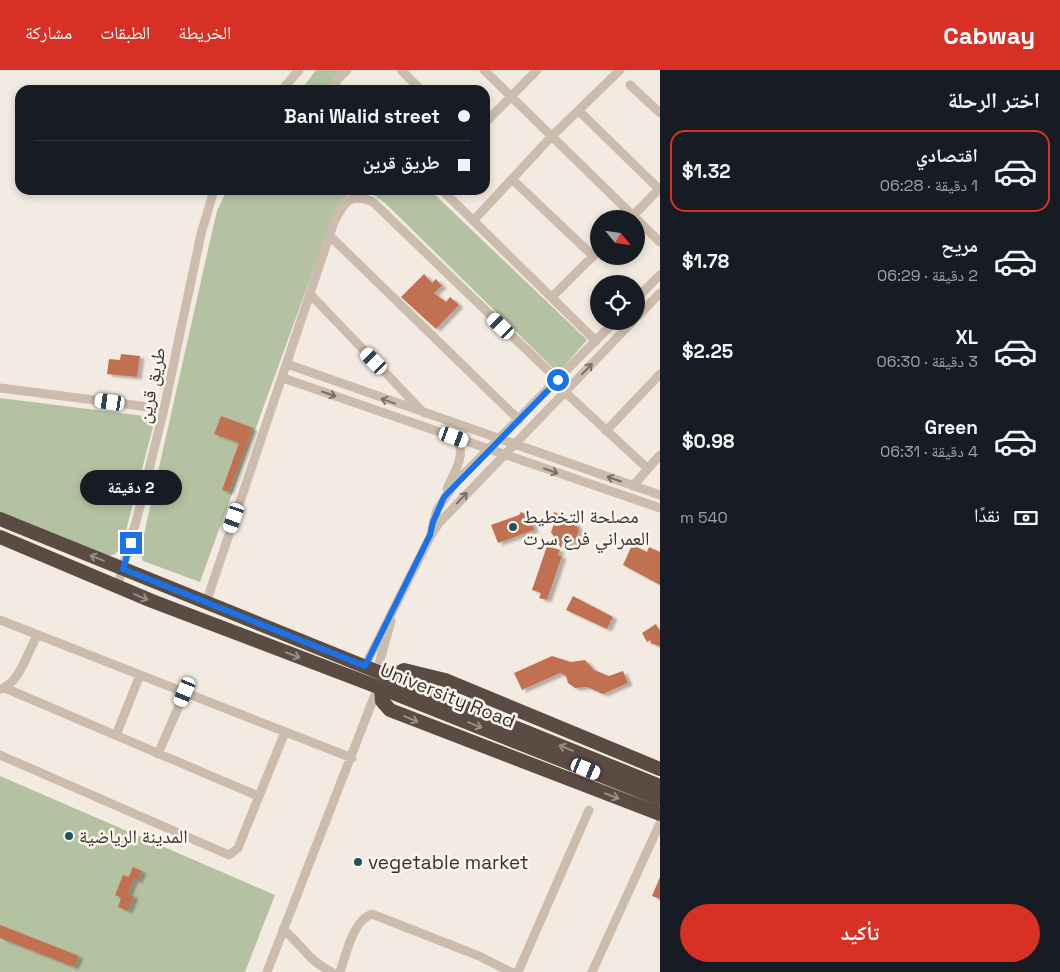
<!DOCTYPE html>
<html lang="ar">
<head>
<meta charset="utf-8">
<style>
	body { margin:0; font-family:"Space Grotesk","Noto Naskh Arabic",sans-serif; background:#20242c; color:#f1f3f6; direction:rtl; height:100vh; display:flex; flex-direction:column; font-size:19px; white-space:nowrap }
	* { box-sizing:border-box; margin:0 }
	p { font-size:16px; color:#9ea1a6 }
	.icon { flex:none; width:28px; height:28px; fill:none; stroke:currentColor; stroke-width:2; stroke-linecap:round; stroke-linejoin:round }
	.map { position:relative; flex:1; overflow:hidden; direction:ltr }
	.drawer { display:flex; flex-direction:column; background:#171b24; width:400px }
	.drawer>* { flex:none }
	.hud { position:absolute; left:15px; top:15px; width:475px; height:110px; border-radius:15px; box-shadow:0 2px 8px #0003; direction:rtl; display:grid; align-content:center; height:110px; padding:0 20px; background:#171b24 }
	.needle { width:32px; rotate:119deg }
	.controls { position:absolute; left:590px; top:140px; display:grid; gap:10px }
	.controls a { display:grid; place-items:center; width:55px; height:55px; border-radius:50%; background:#171b24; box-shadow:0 2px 8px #0003; font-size:25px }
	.end { position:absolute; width:22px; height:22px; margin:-11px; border:6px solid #1a73e8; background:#fff; box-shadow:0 0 0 2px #fff }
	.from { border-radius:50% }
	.bubble { position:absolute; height:35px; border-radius:18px; background:#171b24; box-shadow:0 2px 8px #0003; font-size:16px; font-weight:700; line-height:35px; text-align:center; direction:rtl }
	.car { position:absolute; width:15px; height:30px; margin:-15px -8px; border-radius:6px; box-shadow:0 0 4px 1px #0007; background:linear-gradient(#fff 24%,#345 0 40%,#fff 0 76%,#345 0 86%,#fff 0) }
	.hud b { display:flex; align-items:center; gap:18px; height:48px; font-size:19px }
	.hud b+b { border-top:1px solid #363941 }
	.hud i { width:12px; height:12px; background:#f1f3f6 }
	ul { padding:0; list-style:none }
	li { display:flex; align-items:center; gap:15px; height:82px; margin:0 10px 8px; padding:0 10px; border:2px solid transparent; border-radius:15px }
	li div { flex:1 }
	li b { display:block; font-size:19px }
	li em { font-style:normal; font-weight:700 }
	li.on { border-color:#d93025 }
	li>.icon { width:45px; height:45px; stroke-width:1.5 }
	h2 { padding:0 20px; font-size:22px; line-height:60px }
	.pay { display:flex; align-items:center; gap:12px; height:55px; padding:0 20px; font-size:19px }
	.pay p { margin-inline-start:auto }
	.action { display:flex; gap:10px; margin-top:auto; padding:10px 20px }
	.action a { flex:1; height:58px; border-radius:30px; background:#d93025; color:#fff; font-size:20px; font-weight:700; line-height:58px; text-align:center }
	header { display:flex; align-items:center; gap:30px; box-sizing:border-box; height:70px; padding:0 25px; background:#d93025; color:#fff }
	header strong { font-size:24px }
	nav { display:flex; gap:28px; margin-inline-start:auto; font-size:18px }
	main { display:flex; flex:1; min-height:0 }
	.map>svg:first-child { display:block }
	.green { fill:#b5c2a1 }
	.building { fill:#c17151; filter:url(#shadow) }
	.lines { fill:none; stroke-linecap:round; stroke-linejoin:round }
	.minor { stroke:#cbbcad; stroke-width:9 }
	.highway { stroke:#5a4b43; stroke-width:14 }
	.oneway { stroke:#7b6f66 }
	.oneway2 { stroke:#9a8f87 }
	.route { stroke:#1a73e8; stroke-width:6 }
	.poi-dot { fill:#22535a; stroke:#faf5ee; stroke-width:2 }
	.labels { text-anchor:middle; stroke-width:5; stroke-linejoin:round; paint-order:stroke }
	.street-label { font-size:19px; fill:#39302b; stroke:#faf5ee }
	.poi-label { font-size:19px; fill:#39302b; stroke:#faf5ee; text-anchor:start }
</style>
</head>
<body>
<header>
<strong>Cabway</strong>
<nav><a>الخريطة</a><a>الطبقات</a><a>مشاركة</a></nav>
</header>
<main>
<section class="drawer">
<h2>اختر الرحلة</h2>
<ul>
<li class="on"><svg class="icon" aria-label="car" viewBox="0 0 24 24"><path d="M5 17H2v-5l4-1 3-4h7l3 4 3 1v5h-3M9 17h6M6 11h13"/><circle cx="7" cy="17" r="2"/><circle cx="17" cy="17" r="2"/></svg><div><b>اقتصادي</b><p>1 دقيقة · 06:28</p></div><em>$1.32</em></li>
<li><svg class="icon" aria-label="car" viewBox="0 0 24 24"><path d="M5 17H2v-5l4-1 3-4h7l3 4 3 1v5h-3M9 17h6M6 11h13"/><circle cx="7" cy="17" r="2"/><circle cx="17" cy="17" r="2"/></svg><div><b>مريح</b><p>2 دقيقة · 06:29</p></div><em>$1.78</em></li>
<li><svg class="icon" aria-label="car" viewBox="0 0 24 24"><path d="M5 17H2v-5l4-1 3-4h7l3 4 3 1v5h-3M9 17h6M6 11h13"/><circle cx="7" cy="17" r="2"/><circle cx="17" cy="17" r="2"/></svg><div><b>XL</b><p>3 دقيقة · 06:30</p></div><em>$2.25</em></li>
<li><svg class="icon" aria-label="car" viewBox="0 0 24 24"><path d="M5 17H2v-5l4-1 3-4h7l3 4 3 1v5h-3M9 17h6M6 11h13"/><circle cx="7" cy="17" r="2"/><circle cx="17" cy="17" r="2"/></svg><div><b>Green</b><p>4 دقيقة · 06:31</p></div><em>$0.98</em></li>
</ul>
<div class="pay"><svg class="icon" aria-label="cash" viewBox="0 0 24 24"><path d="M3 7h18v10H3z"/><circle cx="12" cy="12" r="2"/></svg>نقدًا<p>540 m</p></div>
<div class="action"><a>تأكيد</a></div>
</section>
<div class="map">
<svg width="660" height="902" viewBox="0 0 660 902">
	<defs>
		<filter id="shadow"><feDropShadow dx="4.5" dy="2.5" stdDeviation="1" flood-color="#0004"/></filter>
	</defs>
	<rect width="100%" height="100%" fill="#f3ebe1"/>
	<path class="green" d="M316 0H345L327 20H301Z
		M227 120H354L342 130 331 151 200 512 143 491 140 482 212 162 217 141Z
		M367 120H430L587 270 558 303 385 133Z
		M0 328 144 346 153 357 122 476 115 484 104 488 0 446Z
		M0 706 275 825 245 902H0Z"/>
	<path class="building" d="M424 204 432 213 436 209 442 216 434 223 446 232 450 227 459 235 436 259 401 227Z
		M121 284 140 286 137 307 107 304 109 289 120 290Z
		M221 346 253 358 229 422 222 420 239 373 214 364Z
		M521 442 531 446 534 460 498 473 491 455 519 445Z
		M554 442 574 451 579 460 575 471 567 474 562 473 561 478 551 462 554 454 550 451Z
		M632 475 647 482 649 477 660 482V515L623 495Z
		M547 476 560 480 558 485 562 486 547 530 539 528 541 523 532 520Z
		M573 526 613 547 607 559 566 540Z
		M656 554 660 561V576L652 574 650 570 647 572 642 563Z
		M552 586 571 592 585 590 594 600 609 606 623 601 628 613 603 624 587 617 575 618 568 613 566 606 560 603 522 620 514 603Z
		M133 797 142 801 138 811 134 809 128 824 134 826 128 841 118 837 121 828 115 825 123 805 129 807Z
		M660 807V829L652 826Z
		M0 855 79 886 74 897 0 868Z"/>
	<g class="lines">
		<path class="minor" d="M401 0 421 20
			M484 0 660 172
			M630 15 660 43
			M282 20 299 0
			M336 20V11L347 0
			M579 41 659 119
			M485 53 537 0
			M513 110 593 186
			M442 120 596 271
			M630 149 660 118
			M473 151 551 67 620 0
			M330 166 519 350
			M310 224 424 343
			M552 227 599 180
			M636 229 660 205
			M636 248 660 223
			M287 294 660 425
			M283 308 660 438
			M0 318 164 339
			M565 322 647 398
			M606 361 660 304
			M633 416 660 385
			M447 419C454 402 469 382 454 367
			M432 459 437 440 455 413 615 251
			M117 517 137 448 164 339 201 164 214 120
			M206 533 334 152C344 133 349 122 373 132L558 310
			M0 550 352 688
			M365 596 431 465 439 453 633 251
			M377 601 391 551
			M5 618 258 726
			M0 619C18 616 29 580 37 565
			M116 665 140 605
			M158 684 185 622
			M0 685 229 785 238 778 285 662
			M283 859C302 875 308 891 332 902
			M267 902 378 617
			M340 902C346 885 353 850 372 844L479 886 511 902
			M518 902 589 740
			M592 902 660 753"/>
		<path class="highway" d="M0 449 660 716
			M0 467 152 531 378 617 660 729
			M392 606 404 600 445 610 660 699
			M381 618 382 631 390 640 660 744"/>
	</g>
	<defs><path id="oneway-shaft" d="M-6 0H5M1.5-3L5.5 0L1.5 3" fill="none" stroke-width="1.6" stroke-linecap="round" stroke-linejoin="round" transform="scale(1.25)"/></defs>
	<g class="oneway">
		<use href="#oneway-shaft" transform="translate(587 299) rotate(-46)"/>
		<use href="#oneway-shaft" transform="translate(329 324) rotate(19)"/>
		<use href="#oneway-shaft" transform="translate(388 331) rotate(-160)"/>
		<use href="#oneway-shaft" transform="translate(551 401) rotate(19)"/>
		<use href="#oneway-shaft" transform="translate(614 409) rotate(-161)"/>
		<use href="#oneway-shaft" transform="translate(462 428) rotate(-46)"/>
	</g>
	<g class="oneway2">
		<use href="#oneway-shaft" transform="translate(97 488) rotate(-158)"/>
		<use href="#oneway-shaft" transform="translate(141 527) rotate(23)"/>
		<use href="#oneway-shaft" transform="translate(293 585) rotate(21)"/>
		<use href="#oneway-shaft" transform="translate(411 649) rotate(23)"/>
		<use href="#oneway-shaft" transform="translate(475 655) rotate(22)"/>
		<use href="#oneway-shaft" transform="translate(566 678) rotate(-158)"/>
		<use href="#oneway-shaft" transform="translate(612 726) rotate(21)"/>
	</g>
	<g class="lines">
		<path class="route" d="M131 473 123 499 365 596 430 465 433 452 444 427 558 310"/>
	</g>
	<g class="poi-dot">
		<circle cx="513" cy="457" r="5"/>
		<circle cx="69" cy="766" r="5"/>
		<circle cx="358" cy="792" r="5"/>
	</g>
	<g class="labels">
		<g class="street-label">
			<text transform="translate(151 315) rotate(-78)" y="7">طريق قرين</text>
			<text transform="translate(448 625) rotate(22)" y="7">University Road</text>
		</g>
		<g class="poi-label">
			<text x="523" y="453">مصلحة التخطيط<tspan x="523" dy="22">العمراني فرع سرت</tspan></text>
			<text x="79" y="773">المدينة الرياضية</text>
			<text x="368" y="799">vegetable market</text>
		</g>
	</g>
</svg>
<div class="controls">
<a><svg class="needle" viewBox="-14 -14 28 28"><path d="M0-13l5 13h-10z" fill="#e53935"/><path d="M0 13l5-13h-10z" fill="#9ea1a6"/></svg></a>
<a><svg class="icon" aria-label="locate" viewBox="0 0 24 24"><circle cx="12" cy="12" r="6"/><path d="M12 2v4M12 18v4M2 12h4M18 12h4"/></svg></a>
</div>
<i class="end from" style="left:558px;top:310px"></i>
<i class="end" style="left:131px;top:473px"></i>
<div class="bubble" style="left:80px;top:400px;width:102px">2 دقيقة</div>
<i class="car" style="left:501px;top:256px;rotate:314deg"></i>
<i class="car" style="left:374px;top:291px;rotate:316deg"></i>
<i class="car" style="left:110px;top:332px;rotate:278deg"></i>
<i class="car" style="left:454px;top:367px;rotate:110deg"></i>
<i class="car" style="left:234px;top:448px;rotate:199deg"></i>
<i class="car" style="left:185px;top:622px;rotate:203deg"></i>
<i class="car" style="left:586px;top:699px;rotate:112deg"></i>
<div class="hud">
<b><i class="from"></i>Bani Walid street</b>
<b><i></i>طريق قرين</b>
</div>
</div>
</main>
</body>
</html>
